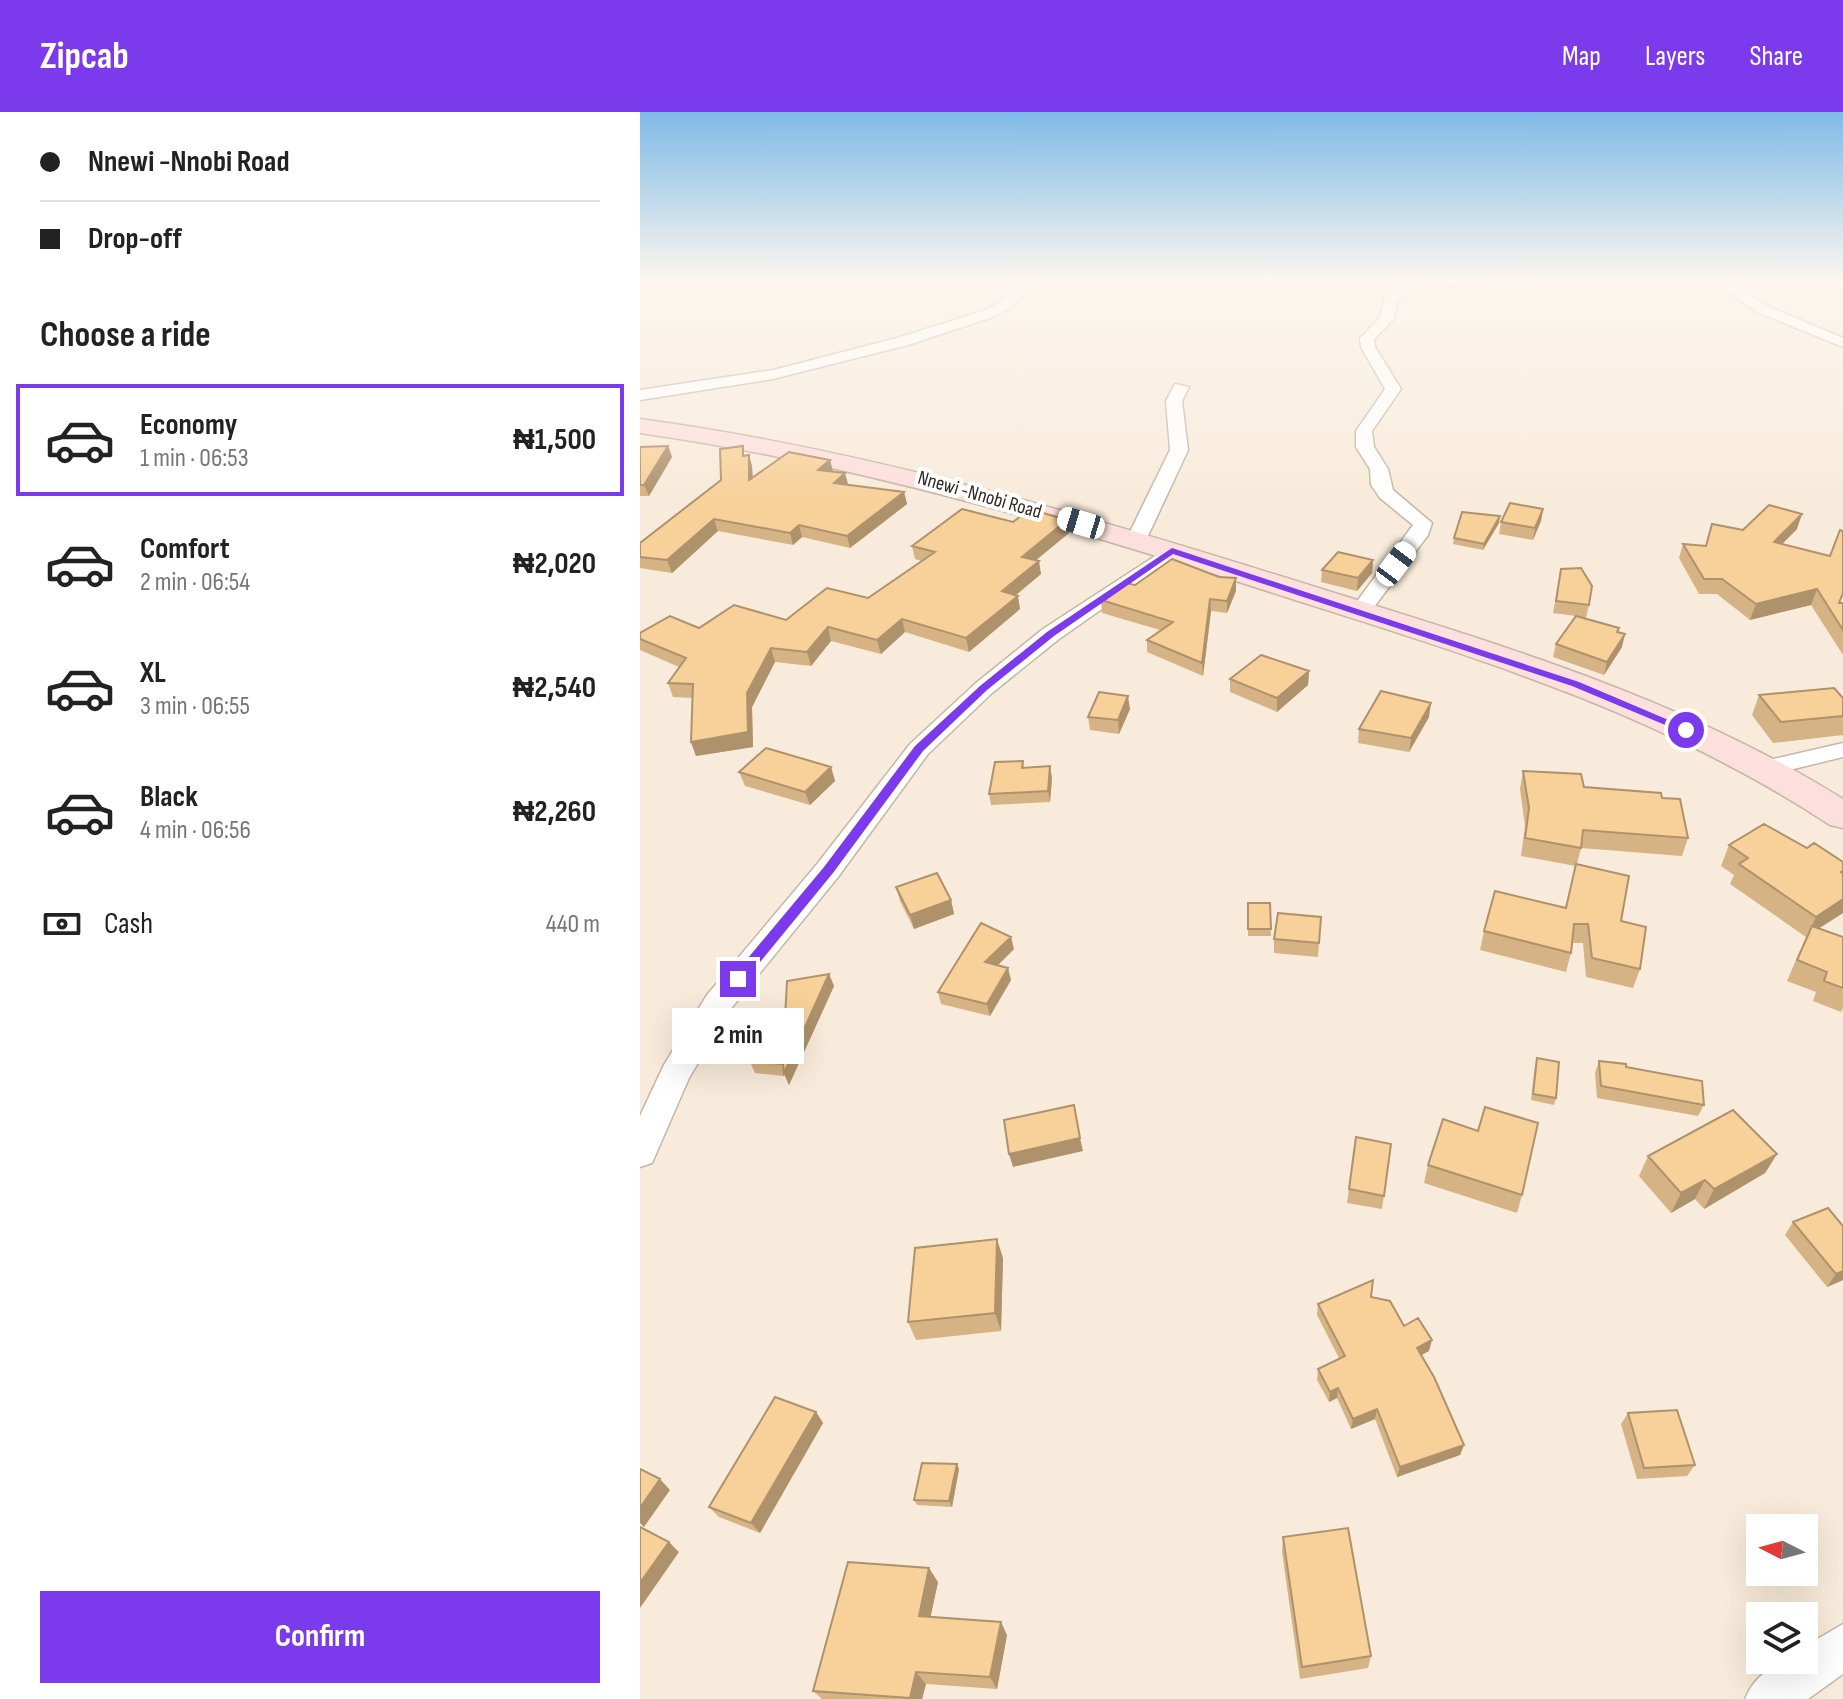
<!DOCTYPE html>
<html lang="en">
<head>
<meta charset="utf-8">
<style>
	body { margin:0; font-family:"Sofia Sans Condensed",sans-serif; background:#f6f6f6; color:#222; height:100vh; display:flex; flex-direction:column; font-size:30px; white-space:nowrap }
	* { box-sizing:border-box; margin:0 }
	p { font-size:26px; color:#767676 }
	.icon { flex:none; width:44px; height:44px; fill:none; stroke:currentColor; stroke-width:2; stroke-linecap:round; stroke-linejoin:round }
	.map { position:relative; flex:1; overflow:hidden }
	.panel { display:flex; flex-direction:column; background:#fff; width:640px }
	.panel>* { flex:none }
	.top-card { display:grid; align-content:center; height:176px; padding:0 40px; background:#fff }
	.needle { width:52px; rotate:276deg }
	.buttons { position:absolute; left:1106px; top:1402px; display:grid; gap:16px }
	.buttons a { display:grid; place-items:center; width:72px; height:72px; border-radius:0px; background:#fff; box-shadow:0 8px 32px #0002; font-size:40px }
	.end { position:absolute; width:36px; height:36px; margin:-18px; border:10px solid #7c3aed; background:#fff; box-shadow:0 0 0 4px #fff }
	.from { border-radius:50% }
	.bubble { position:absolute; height:56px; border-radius:0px; background:#fff; box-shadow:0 8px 32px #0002; font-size:26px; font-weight:700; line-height:56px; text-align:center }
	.car { position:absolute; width:24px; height:48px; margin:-24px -12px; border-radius:10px; box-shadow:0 0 6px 2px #0007; background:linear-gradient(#fff 24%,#345 0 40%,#fff 0 76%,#345 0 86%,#fff 0) }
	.top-card b { display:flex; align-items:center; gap:28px; height:76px; font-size:30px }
	.top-card b+b { border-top:2px solid #e0e0e0 }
	.top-card i { width:20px; height:20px; background:#222 }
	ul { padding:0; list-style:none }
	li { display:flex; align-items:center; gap:24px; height:112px; margin:0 16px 12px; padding:0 24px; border:4px solid transparent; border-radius:0px }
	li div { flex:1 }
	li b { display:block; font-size:30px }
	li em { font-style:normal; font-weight:700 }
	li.selected { border-color:#7c3aed }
	li>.icon { width:72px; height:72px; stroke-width:1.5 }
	h2 { padding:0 40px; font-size:36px; line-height:96px }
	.pay { display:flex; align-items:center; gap:20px; height:88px; padding:0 40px; font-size:30px }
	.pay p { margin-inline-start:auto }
	.button { display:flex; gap:16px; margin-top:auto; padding:16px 40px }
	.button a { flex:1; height:92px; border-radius:0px; background:#7c3aed; color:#fff; font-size:32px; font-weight:700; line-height:92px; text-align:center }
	header { display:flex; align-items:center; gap:48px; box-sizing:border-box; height:112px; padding:0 40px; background:#7c3aed; color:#fff }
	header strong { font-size:38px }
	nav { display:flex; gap:44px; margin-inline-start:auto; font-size:28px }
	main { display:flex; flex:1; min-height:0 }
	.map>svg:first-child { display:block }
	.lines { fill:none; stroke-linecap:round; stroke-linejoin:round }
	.minor-casing { stroke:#c4b7a7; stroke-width:3 }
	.secondary-casing { stroke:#c4b7a7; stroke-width:3 }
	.minor { fill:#fff; fill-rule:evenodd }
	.secondary { fill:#fddfdd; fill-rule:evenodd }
	.wall { fill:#d5b384 }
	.shaded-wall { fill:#ae926c }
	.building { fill:#f8d09a; stroke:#ae926c; stroke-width:2 }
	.route { fill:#7c3aed }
	.labels { text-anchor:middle; stroke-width:8; stroke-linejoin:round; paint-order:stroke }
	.far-street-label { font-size:20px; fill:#2d2822; stroke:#fff }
</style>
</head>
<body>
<header>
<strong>Zipcab</strong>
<nav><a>Map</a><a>Layers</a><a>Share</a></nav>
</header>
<main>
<section class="panel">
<div class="top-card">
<b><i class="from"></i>Nnewi -Nnobi Road</b>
<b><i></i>Drop-off</b>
</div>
<h2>Choose a ride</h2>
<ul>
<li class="selected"><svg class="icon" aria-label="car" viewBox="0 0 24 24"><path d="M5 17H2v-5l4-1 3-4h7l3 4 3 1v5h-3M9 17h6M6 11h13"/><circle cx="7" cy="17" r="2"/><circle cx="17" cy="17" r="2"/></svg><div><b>Economy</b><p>1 min · 06:53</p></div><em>₦1,500</em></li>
<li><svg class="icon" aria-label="car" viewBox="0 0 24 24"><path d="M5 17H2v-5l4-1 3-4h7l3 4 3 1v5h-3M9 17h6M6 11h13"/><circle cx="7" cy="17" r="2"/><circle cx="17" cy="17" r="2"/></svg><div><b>Comfort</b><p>2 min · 06:54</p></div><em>₦2,020</em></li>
<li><svg class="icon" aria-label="car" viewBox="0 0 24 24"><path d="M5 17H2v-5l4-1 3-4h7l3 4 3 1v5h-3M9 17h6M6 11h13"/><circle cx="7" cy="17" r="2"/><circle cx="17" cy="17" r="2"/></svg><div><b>XL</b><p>3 min · 06:55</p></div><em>₦2,540</em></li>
<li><svg class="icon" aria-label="car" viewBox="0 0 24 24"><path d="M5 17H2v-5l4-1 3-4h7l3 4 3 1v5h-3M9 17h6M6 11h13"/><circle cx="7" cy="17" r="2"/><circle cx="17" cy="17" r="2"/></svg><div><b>Black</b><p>4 min · 06:56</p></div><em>₦2,260</em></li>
</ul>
<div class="pay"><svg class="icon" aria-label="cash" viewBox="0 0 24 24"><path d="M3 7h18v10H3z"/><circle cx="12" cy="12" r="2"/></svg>Cash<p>440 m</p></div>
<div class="button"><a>Confirm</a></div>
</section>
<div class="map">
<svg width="1203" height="1587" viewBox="0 0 1203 1587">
	<rect width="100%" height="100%" fill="#f8ebdb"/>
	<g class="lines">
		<defs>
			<path id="minor" d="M385 167H399L370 196 353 205 268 233 133 267 0 288V278L133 258 257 226 343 199 360 190Z
				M771 167H989L982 171 869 177 794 170 780 173 757 189 754 207 734 227 735 235 761 277 732 319 734 335 748 357 753 378 792 411 788 423 728 503 721 505 710 499 773 413 740 386 731 373 730 357 716 335V319L745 277 721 235 720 226 740 206 745 184Z
				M1070 167H1085L1127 194 1203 226V235L1117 200Z
				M535 272 549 275 542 289 548 338 506 428 503 432H489L486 428 530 338 526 289Z
				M532 433 539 435 542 439 539 443 419 527 352 581 288 642 198 765 89 899 49 966 12 1051 0 1055V1004L24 953 67 883 178 751 270 632 336 571 403 517Z
				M1203 631V645L1125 664 1113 656 1116 651Z
				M1203 1512V1562L1168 1587H1105C1115 1562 1137 1548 1164 1548V1535Z"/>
			<path id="secondary" d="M0 307C235 339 459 407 685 478 864 534 1043 587 1203 687V716L1190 713C1023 603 844 548 655 488 439 418 225 353 0 321Z"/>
		</defs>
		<use href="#minor" class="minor-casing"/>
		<use href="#secondary" class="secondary-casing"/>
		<use href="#minor" class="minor"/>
		<use href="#secondary" class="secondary"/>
	</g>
	<path class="wall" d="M28 334 32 345 9 384H0V335Z
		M105 343 112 354 113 366 190 348 193 359 207 373 264 380 267 392 210 436 162 425 153 433 78 419 32 461 0 456V431L81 368Z
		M903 397 901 409 893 428 859 422 861 410Z
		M427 408 429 421 396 448 401 462 376 483 380 497 329 540 265 520 241 542 191 529 171 554 135 550 112 595 113 635 56 644 51 630 52 586 33 585 28 571 39 555 0 538V521L146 508 228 486 282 449 275 447 272 434 373 410Z
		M859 411 843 438 813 432 814 426Z
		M1157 417 1142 432 1199 491H1203V543L1171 493 1110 508 1077 482H1059L1039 446 1043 432 1066 434 1103 418Z
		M733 448 732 461 717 479 681 470 682 458Z
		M921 457 949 493 946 506 938 505 978 520 982 535 964 563 913 545 916 532 936 504 913 501Z
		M579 465 596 466V479L587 501 571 499 563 564 507 540V528L520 518 462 501 461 488Z
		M669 559 668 573 637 600 590 580V567Z
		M1119 583 1203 586V623L1133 631 1112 603Z
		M490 597 479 622 450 618 448 605Z
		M789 605 769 640 718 631 719 617Z
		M383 649 384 656 412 666 410 690 351 693 349 682Z
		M191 655 195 669 170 693 105 674 99 660Z
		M883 659 944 675 1022 686 1048 726 1042 744 941 736 937 752 981 809 1000 857 993 876 946 865 943 831H932L931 841 926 860 840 838 844 819 925 796 936 754 881 744 885 714 880 677Z
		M1089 733 1167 736 1203 750V801L1179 816 1203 825V896L1201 900 1173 889 1176 880 1147 869 1166 825 1090 772 1094 763 1081 754Z
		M256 775 311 788 314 802 274 817 260 789Z
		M608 791H630L631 824H608Z
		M681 805 678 845 634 841V827Z
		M374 837 358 853 371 868 350 904 301 892 298 880Z
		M189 862 194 874 149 973 145 964 115 961 110 950H103L97 938 126 914 145 906Z
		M897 946 916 986 914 993 891 988 895 953Z
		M959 949 986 955 1064 993 1058 1004 957 986 955 961Z
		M716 1025 751 1032 742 1097 707 1091Z
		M1137 1042 1125 1061 1064 1097 1055 1087 1031 1101 999 1064 1008 1044Z
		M788 1053 882 1083 877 1101 784 1071Z
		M1153 1110 1203 1114V1168L1187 1175 1145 1123Z
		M363 1146 361 1219 276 1228 268 1210Z
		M731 1185 764 1214 789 1239 781 1243 824 1333 820 1343 757 1365 735 1307 711 1317 697 1286 689 1290 677 1268 678 1257 699 1246 677 1203 678 1192Z
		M176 1300 183 1311 120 1421 79 1405 69 1395Z
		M988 1301 1055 1353 1047 1364 997 1367 981 1312Z
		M319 1357 312 1395 277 1393 274 1388Z
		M643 1425 731 1544 728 1556 660 1567 642 1440Z
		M298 1470 290 1505 367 1523 357 1577 286 1572 282 1587H182L173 1579Z"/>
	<path class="shaded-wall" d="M28 334 32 345 9 384 4 373Z
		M109 343 112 354 113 380 109 368Z
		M190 348 193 360 178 358Z
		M205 361 208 372 194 371Z
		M264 380 267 392 210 436 207 424Z
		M903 397 901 409 893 428 895 416Z
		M1162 402 1157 417 1129 445 1134 430Z
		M860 404 859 411 843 438 844 432Z
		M74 407 78 419 32 461 27 448Z
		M427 408 429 421 384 458 382 445Z
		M159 413 162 425 153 433 150 421Z
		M733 448 732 461 717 479 718 466Z
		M399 449 401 462 364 493 362 479Z
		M596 466V479L587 501V489Z
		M1177 477 1171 493 1110 508 1116 492Z
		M378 484 380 497 329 540 326 526Z
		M570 487 571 499 563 564 562 551Z
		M262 507 265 520 241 542 237 528Z
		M188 515 191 529 171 554 167 540Z
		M985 522 982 535 964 563 967 550Z
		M131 536 135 550 112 595 113 635 56 644 51 630 107 581Z
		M669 559 668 573 637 600V586Z
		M488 584 490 597 479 622 478 608Z
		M791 591 789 605 769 640 771 626Z
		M410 654 412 666 410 690 408 679Z
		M191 655 195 669 170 693 165 680Z
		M1203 787V801L1167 824 1176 805Z
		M311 788 314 802 274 817 270 803Z
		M371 825 374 837 348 863 345 850Z
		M368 856 371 868 350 904 347 892Z
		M189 862 194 874 149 973 144 961Z
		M440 1026 443 1039 373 1055 369 1042Z
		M1137 1042 1125 1061 1064 1097 1074 1077Z
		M1065 1068 1055 1087 1031 1101 1041 1081Z
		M357 1127 363 1146 361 1219 355 1201Z
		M1203 1159V1168L1187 1175 1196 1162Z
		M792 1228 789 1239 774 1247 777 1236Z
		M698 1276 697 1286 689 1290 690 1280Z
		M737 1297 735 1307 711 1317 713 1307Z
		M176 1300 183 1311 120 1421 111 1411Z
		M824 1333 820 1343 757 1365 760 1355Z
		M317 1352 319 1357 312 1395 309 1389Z
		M20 1367 30 1378 4 1415 0 1411V1396Z
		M29 1430 39 1440 0 1496V1471Z
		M289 1456 298 1470 288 1517 279 1504Z
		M361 1510 367 1523 357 1577 350 1565Z
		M276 1560 286 1572 282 1587H272L270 1586Z"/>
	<path class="building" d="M28 334 4 373H0V335Z
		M103 334V344L109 343V368L149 340 190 348 178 358 205 361 194 371 264 380 207 424 159 413 150 421 74 407 27 448 0 445V431L81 368 80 337Z
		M870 391 903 397 895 416 861 410Z
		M1129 393 1162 402 1134 430 1190 444 1200 418 1203 419V481L1199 491H1203V518L1177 477 1116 492 1082 467H1064L1043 432 1066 434 1072 412 1103 418Z
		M322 397 373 410 390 397 427 408 382 445 399 449 362 479 378 484 326 526 262 507 237 528 188 515 167 540 131 536 107 581 108 620 51 630 53 572 28 571 46 546 0 527V521L30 504 59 516 94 493 146 508 187 476 228 486 295 440 272 434Z
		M822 400 860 404 844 432 814 426Z
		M698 440 733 448 718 466 682 458Z
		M532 447 579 465 596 466 587 489 570 487 562 551 507 528 533 510 461 488 486 471 495 473Z
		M941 456 952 474 949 493 916 489 921 457Z
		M936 504 979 516 977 520 985 522 967 550 916 532Z
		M621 543 669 559 637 586 590 567Z
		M1194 576 1203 586V604L1141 610 1119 583Z
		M741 579 791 591 771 626 719 617Z
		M459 580 488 584 478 608 448 605Z
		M126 636 191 655 165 680 99 660Z
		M383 649 382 656 410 654 408 679 349 682 355 650Z
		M883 659 941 662 944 675 1021 681 1022 686 1040 687 1048 726 943 718 941 736 885 726 889 696Z
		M1124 712 1167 736 1174 731 1203 750V759L1201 760 1203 762V787L1176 805 1099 752 1108 746 1089 733Z
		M936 752 989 764 981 809 1006 815 1000 857 952 846 948 812H934L931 841 844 819 855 779 926 796Z
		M297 761 311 788 270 803 256 775Z
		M608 791H630L631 817H608Z
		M638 801 681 805 679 831 634 827Z
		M341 811 371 825 345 850 368 856 347 892 298 880Z
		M1172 814 1203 825V876L1184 869 1187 860 1157 848Z
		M189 862 144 961 143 952 109 949 114 939 97 938 109 913 126 914 130 905 145 906 147 869Z
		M897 946 919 950 916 986 893 982Z
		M959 949 986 952V955L1062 969 1064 993 961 974Z
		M434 993 440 1026 369 1042 364 1008Z
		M845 995 898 1011 882 1083 788 1053 803 1007 838 1019Z
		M1093 998 1137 1042 1074 1077 1065 1068 1041 1081 1008 1044Z
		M716 1025 751 1032 744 1084 709 1077Z
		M1188 1096 1203 1114V1159L1196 1162 1153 1110Z
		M357 1127 355 1201 268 1210 275 1136Z
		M733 1168 731 1185 750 1189 764 1214 778 1206 792 1228 777 1236 794 1265 824 1333 760 1355 737 1297 713 1307 698 1276 690 1280 678 1257 705 1244 678 1192Z
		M135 1285 176 1300 111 1411 69 1395Z
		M1037 1298 1055 1353 1004 1356 988 1301Z
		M282 1351 317 1352 309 1389 274 1388Z
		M0 1357 20 1367 0 1396Z
		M0 1415 29 1430 0 1471Z
		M708 1416 731 1544 662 1555 643 1425Z
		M208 1450 289 1456 279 1504 361 1510 350 1565 276 1560 270 1586 173 1579Z"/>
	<linearGradient id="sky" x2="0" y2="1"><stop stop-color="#7fbbe7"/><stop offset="0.43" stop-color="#fcf6ef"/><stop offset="1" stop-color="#fcf6ef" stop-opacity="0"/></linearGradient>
	<rect width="1203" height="389" fill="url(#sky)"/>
	<path class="route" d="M532 436 939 570 1052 618 1042 620 932 574 533 442 414 524 347 578 283 639 193 761 103 871H93V864L184 755 275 634 340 574 407 520Z"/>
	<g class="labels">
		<g class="far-street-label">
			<text transform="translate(340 382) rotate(16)" y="7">Nnewi -Nnobi Road</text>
		</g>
	</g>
</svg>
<div class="buttons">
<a><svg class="needle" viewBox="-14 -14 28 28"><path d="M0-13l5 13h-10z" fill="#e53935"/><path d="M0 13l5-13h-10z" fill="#767676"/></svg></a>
<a><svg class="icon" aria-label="layers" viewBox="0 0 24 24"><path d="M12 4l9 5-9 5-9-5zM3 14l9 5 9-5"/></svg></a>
</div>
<i class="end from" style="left:1046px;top:618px"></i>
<i class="end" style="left:98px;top:867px"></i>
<div class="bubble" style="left:32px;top:896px;width:132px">2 min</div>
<i class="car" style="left:441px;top:411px;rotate:287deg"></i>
<i class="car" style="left:756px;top:452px;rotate:37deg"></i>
</div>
</main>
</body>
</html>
